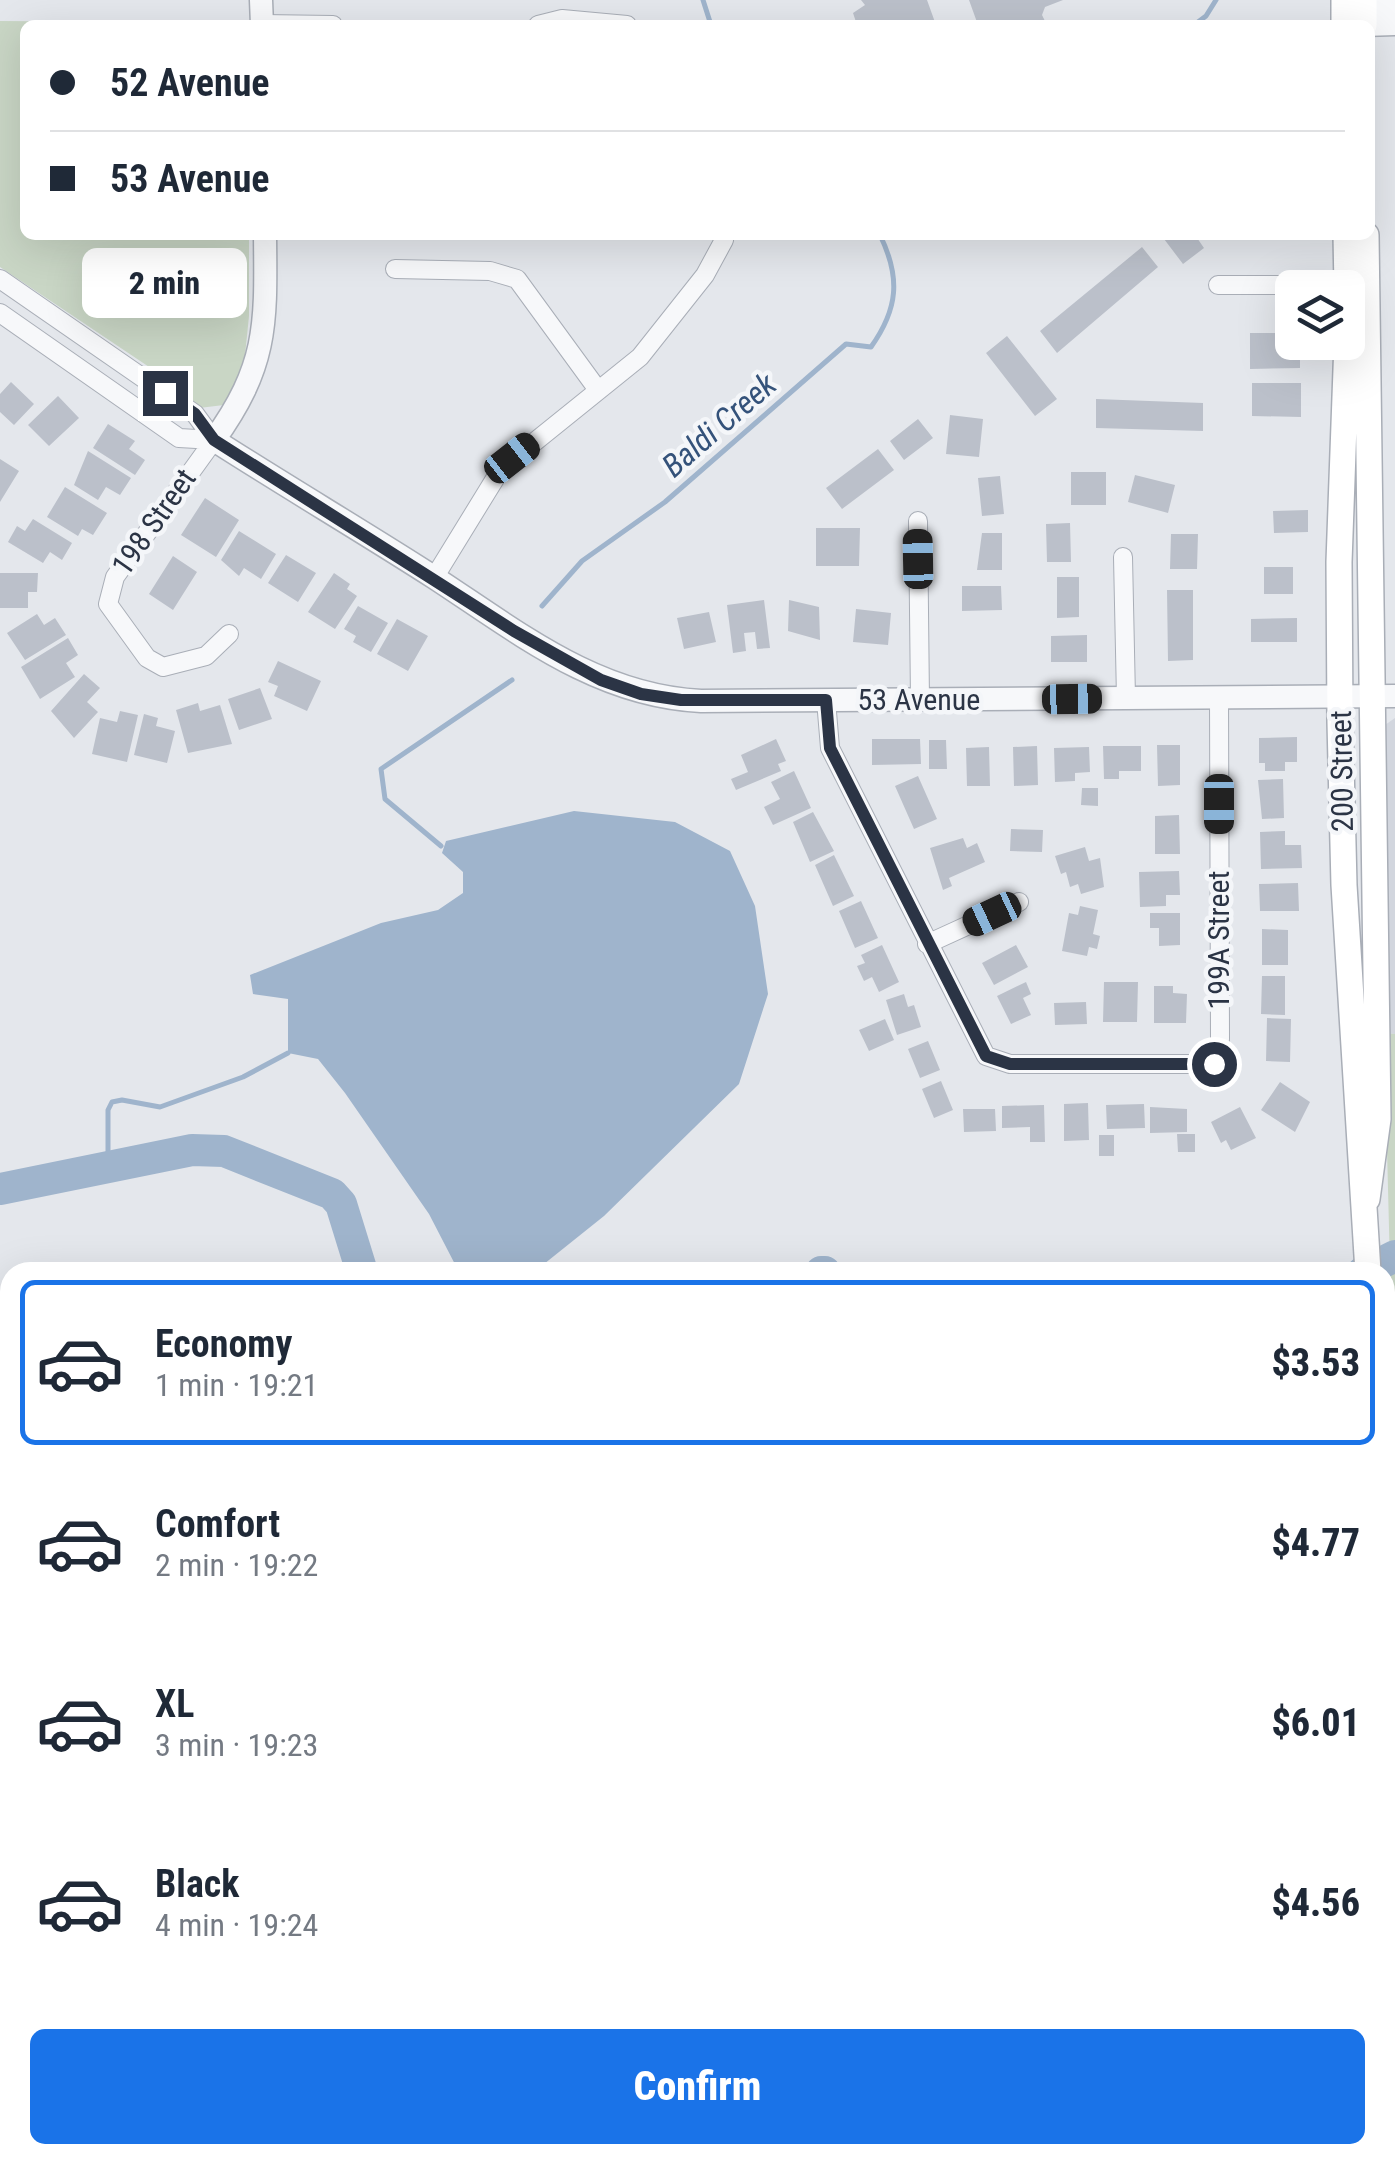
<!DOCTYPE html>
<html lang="en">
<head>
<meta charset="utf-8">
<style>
	body { margin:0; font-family:"Roboto Condensed",sans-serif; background:#f2f2f3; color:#1f2937; height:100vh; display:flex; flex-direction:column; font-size:38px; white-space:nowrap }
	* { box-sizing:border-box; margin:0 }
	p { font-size:32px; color:#747a83 }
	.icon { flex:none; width:55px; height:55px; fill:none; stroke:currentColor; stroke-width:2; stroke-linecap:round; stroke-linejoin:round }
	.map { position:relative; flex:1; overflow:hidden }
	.sheet { position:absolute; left:0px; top:1262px; width:1395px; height:902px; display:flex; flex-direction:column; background:#fff; border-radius:30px 30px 0 0; box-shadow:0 10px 40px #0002 }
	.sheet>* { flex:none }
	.hud { position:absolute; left:20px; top:20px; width:1355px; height:220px; border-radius:15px; box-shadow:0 10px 40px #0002; display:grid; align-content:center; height:220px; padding:0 30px; background:#fff }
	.fabs { position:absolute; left:1275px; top:270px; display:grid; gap:20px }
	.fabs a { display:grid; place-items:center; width:90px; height:90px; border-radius:15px; background:#fff; box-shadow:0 10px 40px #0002; font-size:50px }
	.end { position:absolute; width:45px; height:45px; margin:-22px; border:12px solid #2b3445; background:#fff; box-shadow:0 0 0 5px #fff }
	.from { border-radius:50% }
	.bubble { position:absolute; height:70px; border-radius:15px; background:#fff; box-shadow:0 10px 40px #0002; font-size:32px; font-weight:800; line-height:70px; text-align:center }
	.car { position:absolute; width:30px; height:60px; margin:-30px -15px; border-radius:12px; box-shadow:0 0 8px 2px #0007; background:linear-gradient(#222 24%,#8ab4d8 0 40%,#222 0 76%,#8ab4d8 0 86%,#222 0) }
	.hud b { display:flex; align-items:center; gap:35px; height:95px; font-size:38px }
	.hud b+b { border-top:2px solid #e0e1e3 }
	.hud i { width:25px; height:25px; background:#1f2937 }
	ul { padding:18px 0 0; list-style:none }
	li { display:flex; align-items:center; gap:30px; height:165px; margin:0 20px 15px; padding:0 10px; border:5px solid transparent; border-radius:15px }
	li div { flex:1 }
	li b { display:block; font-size:38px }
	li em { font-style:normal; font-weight:800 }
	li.active { border-color:#1a73e8 }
	li>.icon { width:90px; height:90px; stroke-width:1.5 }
	.action { display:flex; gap:20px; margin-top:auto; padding:20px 30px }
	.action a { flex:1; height:115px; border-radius:15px; background:#1a73e8; color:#fff; font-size:40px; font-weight:800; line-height:115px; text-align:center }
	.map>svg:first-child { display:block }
	.built { fill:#d2d6de }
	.green { fill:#c9d6c5 }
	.water { fill:#9fb4cc }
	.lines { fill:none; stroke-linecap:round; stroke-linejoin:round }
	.stream { stroke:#9fb4cc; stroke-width:5 }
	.river { stroke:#9fb4cc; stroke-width:32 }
	.building { fill:#bbc0ca }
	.minor-casing { stroke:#a9aeb7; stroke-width:20 }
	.tertiary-casing { stroke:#a9aeb7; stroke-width:25 }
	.secondary-casing { stroke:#a9aeb7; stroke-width:28 }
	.minor { stroke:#f7f8fa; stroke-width:18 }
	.tertiary { stroke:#f7f8fa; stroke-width:22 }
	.secondary { stroke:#fff; stroke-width:25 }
	.route { stroke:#2b3445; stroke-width:12 }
	.labels { text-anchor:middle; stroke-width:9; stroke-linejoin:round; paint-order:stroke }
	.street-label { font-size:30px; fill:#2b3445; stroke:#f4f6f9 }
	.water-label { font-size:32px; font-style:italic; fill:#34527a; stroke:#f4f6f9 }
</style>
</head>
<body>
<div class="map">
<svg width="1395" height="2164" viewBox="0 0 1395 2164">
	<rect width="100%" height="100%" fill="#e4e7ec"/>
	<path class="built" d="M1395 718V1034L1384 1033 1385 725Z"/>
	<path class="green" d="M0 21 146 22 25 25V235H249V316L243 375 224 405 199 408 177 393 173 383 0 267Z
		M1384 1033 1395 1034V1566L1390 1567 1387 1307 1391 1305Z"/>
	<path class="water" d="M574 811 675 822 730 851 755 906 768 994 739 1084 604 1216 534 1272H459L429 1214 345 1093 318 1059 288 1053V999L253 994 250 975 381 923 438 910 463 893V872L442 853 446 841Z"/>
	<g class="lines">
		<path class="stream" d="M703 0 711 25
			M1194 25 1206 16 1216 0
			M542 606 582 561 665 502 846 344 871 347C898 309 901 278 880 235
			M441 846 385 799 381 769 512 680
			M108 1170V1110L112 1102 122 1100 160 1107 243 1077 288 1053"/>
		<path class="river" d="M0 1189 192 1150 224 1151 332 1194 341 1204 362 1272
			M821 1272H825
			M1363 1272 1395 1256"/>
	</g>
	<path class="building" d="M861 0H927L936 25H857L853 13 865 5Z
		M969 0H1063L1045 7 1042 15 1047 25H978Z
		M1161 235H1195L1204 248 1183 264Z
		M1142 247 1158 267 1057 353 1040 331Z
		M1250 333H1292V342H1300V368L1250 369Z
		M1007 336 1057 399 1035 416 986 353Z
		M11 382 34 404 14 425 0 412V394Z
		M1252 383H1301V417L1252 416Z
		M58 396 79 418 49 446 28 425Z
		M1096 399 1203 403V431L1096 428Z
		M950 415 983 419 979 457 946 454Z
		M918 419 933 438 904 460 890 441Z
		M108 424 135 441 129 449 145 460 135 475 93 448Z
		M878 449 894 470 842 509 826 488Z
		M88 451 131 478 120 495 106 487 98 500 74 485Z
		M0 459 19 471 0 502Z
		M1071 472H1106V505H1071Z
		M1135 475 1175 485 1168 513 1128 502Z
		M1000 476 1004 514 982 516 978 478Z
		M65 487 107 513 93 535 82 529 78 536 47 517Z
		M205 498 239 520 216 557 181 535Z
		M1308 510V532L1274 533 1273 511Z
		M33 519 72 543 62 560 50 552 43 563 8 542 17 526 25 531Z
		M1070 523 1071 562H1047L1046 524Z
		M816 528H860L859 566H816Z
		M239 531 276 554 261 579 244 568 239 576 221 560Z
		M982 533H1002V570H977Z
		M1171 534H1198L1197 569H1170Z
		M286 555 316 573 298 602 268 583Z
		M173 556 197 572 173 610 149 594Z
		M1264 567H1293V594H1264Z
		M0 573H38L37 592H28V608H0Z
		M334 573 350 584 347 589 357 596 335 629 308 612Z
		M1057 577H1079V617L1057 618Z
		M962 586H1001L1002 610 962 611Z
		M1167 590H1193V660L1168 661Z
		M764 600 770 648 757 649 755 632 744 633 746 651 733 653 727 605Z
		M789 600 819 607 820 640 788 631Z
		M358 606 388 623 371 652 353 642 356 636 344 629Z
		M856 609 891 613 888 645 853 642Z
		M709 612 716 642 684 649 677 618Z
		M37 614 44 625 55 618 66 635 25 660 7 633Z
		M1297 618V642H1251V619Z
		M397 619 428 636 408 671 377 654Z
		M1087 635V662H1051V636Z
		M68 638 78 655 66 663 75 677 40 699 21 667Z
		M278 661 321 681 307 711 274 696 278 686 268 682Z
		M84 674 100 688 87 702 98 712 74 738 51 711Z
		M260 688 272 719 239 730 228 699Z
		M198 703 200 711 220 705 232 744 188 753 176 710Z
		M120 711 138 715 127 762 92 754 100 718 117 722Z
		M144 714 158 718 156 726 175 731 167 763 134 755Z
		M1297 737V762H1285V771H1265V763H1259V738Z
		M776 739 786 761 778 764 781 771 736 790 731 779 748 772 741 755Z
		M872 739H920L921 764 872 765Z
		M929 740H946L947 769H929Z
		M1157 745H1180V785L1158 786Z
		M1037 746 1038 785 1014 786 1013 747Z
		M1103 746H1141V771H1119V779H1104Z
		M989 747 990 786H967L966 748Z
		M1089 747 1090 772 1075 773V781L1055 782 1054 748Z
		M794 771 811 808 773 825 764 807 780 799 771 782Z
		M918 776 937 819 914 829 895 786Z
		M1283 779 1284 818 1262 819 1258 780Z
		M1082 788H1098V806L1081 805Z
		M813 812 834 851 810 862 793 822Z
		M1179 815 1180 854H1155V816Z
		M1011 829 1043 830 1042 852 1010 851Z
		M1285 831V845H1301L1302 868 1261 869 1260 832Z
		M963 838 967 848 977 843 985 862 949 878 952 886 943 890 930 848Z
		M1085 847 1089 861 1100 858 1104 887 1081 894 1078 884 1070 887 1066 872 1061 874 1055 856Z
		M834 855 854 896 833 906 815 865Z
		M1179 871 1180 895H1166V906L1140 907 1139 872Z
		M1298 883 1299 911H1260L1259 884Z
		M861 901 878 938 855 948 839 911Z
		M1080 906 1098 910 1093 934 1100 936 1097 949 1089 947 1087 956 1062 951 1069 913 1078 915Z
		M1150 913H1180V945L1159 946V928H1150Z
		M1262 929 1288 930V965H1262Z
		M882 945 899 982 879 992 872 977 864 981 857 966 865 963 861 955Z
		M1016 945 1028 967 994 985 982 963Z
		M1262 976H1285V1015L1261 1014Z
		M1026 982 1031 994 1023 998 1031 1015 1011 1024 997 996Z
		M1104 982H1138L1137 1022H1103Z
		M1154 986H1173V993L1187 994 1186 1023H1154Z
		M904 994 908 1007 914 1005 921 1027 897 1035 886 1000Z
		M1086 1002 1087 1024 1055 1025 1054 1003Z
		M1267 1018 1291 1019 1290 1062 1266 1061Z
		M885 1019 894 1040 869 1051 859 1030Z
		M928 1041 940 1070 920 1078 908 1049Z
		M941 1081 953 1110 934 1118 922 1089Z
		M1280 1082 1310 1102 1295 1132 1261 1110Z
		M1088 1103 1089 1140 1064 1141V1104Z
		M1144 1104 1145 1128 1107 1129 1106 1105Z
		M1044 1105 1045 1142H1030V1127L1002 1128V1106Z
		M1150 1107 1187 1109V1132L1150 1133Z
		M1240 1107 1256 1138 1231 1150 1226 1140 1221 1143 1211 1122Z
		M963 1109H995L996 1131 964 1132Z
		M1177 1134H1195V1152H1178Z
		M1099 1135H1114V1156H1099Z
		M1 1681 10 1683V1731L0 1726Z
		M2 1822 10 1823V1871L0 1870Z
		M10 1910V1937L0 1938V1911Z
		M0 2043H10V2071L0 2072Z
		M1241 2155H1266V2164H1241Z
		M1290 2155H1325V2164H1290Z"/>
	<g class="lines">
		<defs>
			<path id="minor" d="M262 24 333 25
				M538 25 562 19 627 25
				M395 269 490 271 517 279 598 390
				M0 279 195 414 214 440
				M1218 285H1358
				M0 313 179 438 214 440
				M214 440 115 577 108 604 147 658 163 667 206 656 229 634
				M918 521 920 701
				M1123 557 1126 698
				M434 578 501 469 640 357 705 275 724 240
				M826 700 830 748 986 1056 1010 1064H1214L1220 1039 1219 696
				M927 944 1019 902
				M0 1780 10 1781
				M0 1984 10 1981
				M991 2155V2164"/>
			<path id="tertiary" d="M261 0 262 25
				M1350 11 1364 5 1395 4
				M1350 17 1364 25 1395 24
				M265 235C266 324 268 365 214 440 287 487 362 531 435 578 519 633 597 696 701 701L1395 696
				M0 2135H10
				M573 2155 712 2164"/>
			<path id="secondary" d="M1344 0V25
				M1364 0V25
				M1346 235 1347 288
				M1366 235 1378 1119 1367 1199
				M1347 342 1339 562 1340 722 1344 885 1368 1272
				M1385 1889 1394 2164
				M1363 2155V2164"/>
		</defs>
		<use href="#minor" class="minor-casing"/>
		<use href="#tertiary" class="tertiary-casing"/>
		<use href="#secondary" class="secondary-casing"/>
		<use href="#minor" class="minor"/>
		<use href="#tertiary" class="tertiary"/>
		<use href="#secondary" class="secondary"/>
	</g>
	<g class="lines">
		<path class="route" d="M165 393 195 414 214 440 514 631 601 680 641 694 681 700H826L830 748 986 1056 1010 1064H1214"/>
	</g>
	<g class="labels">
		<g class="street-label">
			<text transform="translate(154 522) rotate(-55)" y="10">198 Street</text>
			<text x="919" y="710">53 Avenue</text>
			<text transform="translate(1342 771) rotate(-91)" y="10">200 Street</text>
			<text transform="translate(1219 940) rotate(-90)" y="10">199A Street</text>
		</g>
		<g class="water-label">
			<text transform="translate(719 425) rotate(-41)" y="11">Baldi Creek</text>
		</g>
	</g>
</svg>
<div class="fabs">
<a><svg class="icon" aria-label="layers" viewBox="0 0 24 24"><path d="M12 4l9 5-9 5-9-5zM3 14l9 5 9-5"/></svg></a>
</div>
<i class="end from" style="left:1214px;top:1064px"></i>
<i class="end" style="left:165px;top:393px"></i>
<div class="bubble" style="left:82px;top:248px;width:165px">2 min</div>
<i class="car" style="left:512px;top:458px;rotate:52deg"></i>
<i class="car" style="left:918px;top:559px;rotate:359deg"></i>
<i class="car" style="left:1072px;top:699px;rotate:89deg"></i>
<i class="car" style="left:1219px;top:804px;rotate:180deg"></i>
<i class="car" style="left:992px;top:914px;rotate:245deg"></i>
<div class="hud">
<b><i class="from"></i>52 Avenue</b>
<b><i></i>53 Avenue</b>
</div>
<section class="sheet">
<ul>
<li class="active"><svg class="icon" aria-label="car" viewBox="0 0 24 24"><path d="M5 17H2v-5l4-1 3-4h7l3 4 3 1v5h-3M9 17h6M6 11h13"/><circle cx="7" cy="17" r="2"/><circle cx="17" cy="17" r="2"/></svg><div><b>Economy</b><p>1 min · 19:21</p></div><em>$3.53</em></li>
<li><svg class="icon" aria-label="car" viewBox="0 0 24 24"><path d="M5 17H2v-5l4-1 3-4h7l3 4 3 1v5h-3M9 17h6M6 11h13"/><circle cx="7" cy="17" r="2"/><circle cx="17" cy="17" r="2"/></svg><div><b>Comfort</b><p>2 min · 19:22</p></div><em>$4.77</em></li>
<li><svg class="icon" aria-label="car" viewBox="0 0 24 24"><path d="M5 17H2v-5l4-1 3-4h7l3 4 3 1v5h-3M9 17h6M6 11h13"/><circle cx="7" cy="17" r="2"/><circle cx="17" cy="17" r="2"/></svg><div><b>XL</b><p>3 min · 19:23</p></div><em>$6.01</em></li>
<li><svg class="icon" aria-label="car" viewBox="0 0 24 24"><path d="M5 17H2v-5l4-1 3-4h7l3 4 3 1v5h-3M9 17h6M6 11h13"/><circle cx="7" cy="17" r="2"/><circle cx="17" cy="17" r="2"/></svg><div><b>Black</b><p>4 min · 19:24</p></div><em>$4.56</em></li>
</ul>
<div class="action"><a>Confirm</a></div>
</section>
</div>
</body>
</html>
